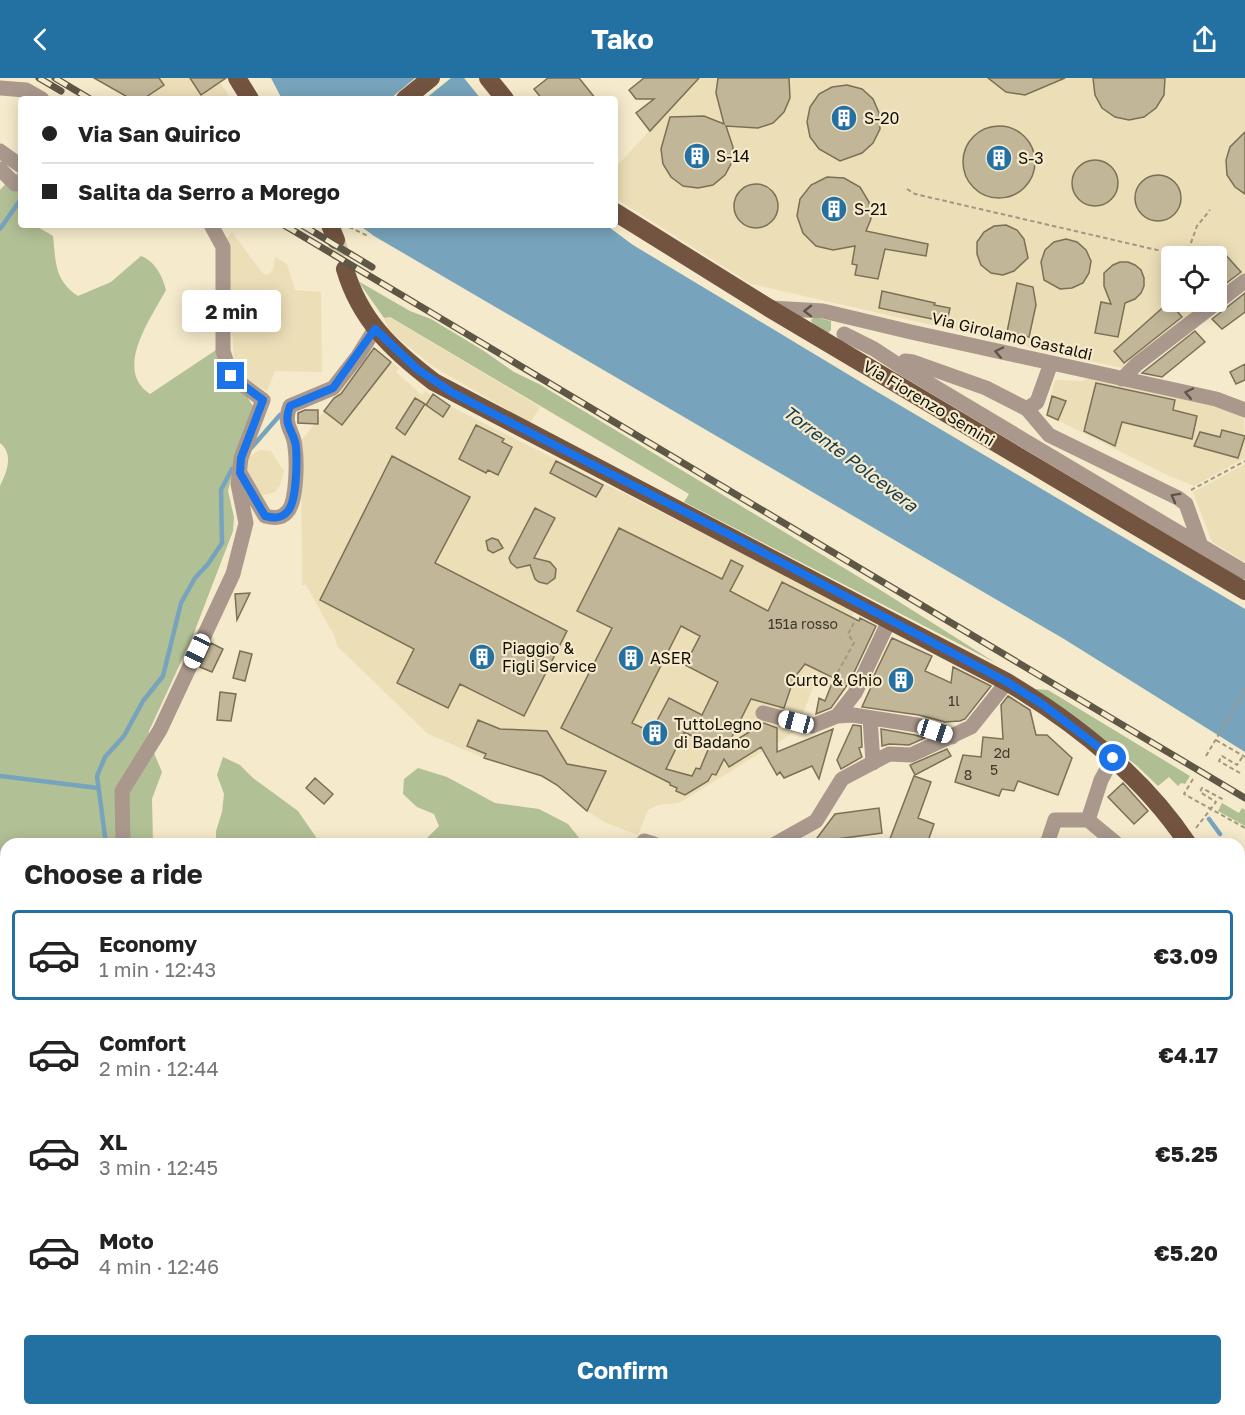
<!DOCTYPE html>
<html lang="en">
<head>
<meta charset="utf-8">
<style>
	body { margin:0; font-family:"Golos Text",sans-serif; background:#f2f2f2; color:#222; height:100vh; display:flex; flex-direction:column; font-size:22px; white-space:nowrap }
	* { box-sizing:border-box; margin:0 }
	p { font-size:20px; color:#767676 }
	.icon { flex:none; width:33px; height:33px; fill:none; stroke:currentColor; stroke-width:2; stroke-linecap:round; stroke-linejoin:round }
	.map { position:relative; flex:1; overflow:hidden }
	.panel { position:absolute; left:0px; top:760px; width:1245px; height:578px; display:flex; flex-direction:column; background:#fff; border-radius:18px 18px 0 0; box-shadow:0 3px 15px #0003 }
	.panel>* { flex:none }
	.guide { position:absolute; left:18px; top:18px; width:600px; height:132px; border-radius:6px; box-shadow:0 3px 15px #0003; display:grid; align-content:center; height:132px; padding:0 24px; background:#fff }
	.tools { position:absolute; left:1161px; top:168px; display:grid; gap:12px }
	.tools a { display:grid; place-items:center; width:66px; height:66px; border-radius:6px; background:#fff; box-shadow:0 3px 15px #0003; font-size:30px }
	.end { position:absolute; width:27px; height:27px; margin:-14px; border:8px solid #1a73e8; background:#fff; box-shadow:0 0 0 3px #fff }
	.from { border-radius:50% }
	.bubble { position:absolute; height:42px; border-radius:6px; background:#fff; box-shadow:0 3px 15px #0003; font-size:20px; font-weight:700; line-height:42px; text-align:center }
	.car { position:absolute; width:18px; height:36px; margin:-18px -9px; border-radius:8px; box-shadow:0 0 4px 2px #0007; background:linear-gradient(#fff 24%,#345 0 40%,#fff 0 76%,#345 0 86%,#fff 0) }
	.guide b { display:flex; align-items:center; gap:21px; height:57px; font-size:22px }
	.guide b+b { border-top:2px solid #e0e0e0 }
	.guide i { width:15px; height:15px; background:#222 }
	ul { padding:0; list-style:none }
	li { display:flex; align-items:center; gap:18px; height:90px; margin:0 12px 9px; padding:0 12px; border:3px solid transparent; border-radius:6px }
	li div { flex:1 }
	li b { display:block; font-size:22px }
	li em { font-style:normal; font-weight:700 }
	li.selected { border-color:#2370a3 }
	li>.icon { width:54px; height:54px; stroke-width:1.5 }
	h2 { padding:0 24px; font-size:27px; line-height:72px }
	.primary-button { display:flex; gap:12px; margin-top:auto; padding:12px 24px }
	.primary-button a { flex:1; height:69px; border-radius:6px; background:#2370a3; color:#fff; font-size:24px; font-weight:700; line-height:69px; text-align:center }
	header { display:flex; justify-content:space-between; align-items:center; height:78px; padding:0 24px; background:#2370a3; color:#fff; font-size:27px; font-weight:700 }
	.map>svg:first-child { display:block }
	.built { fill:#ecdeb7 }
	.green { fill:#b0be93 }
	.forest { fill:#b2c095 }
	.water { fill:#77a4bc }
	.pier { fill:#f5eacb }
	.lines { fill:none; stroke-linecap:round; stroke-linejoin:round }
	.stream { stroke:#77a4bc; stroke-width:4.5 }
	.building { fill:#c1b698; stroke:#7a7054; stroke-width:1.5; fill-rule:evenodd }
	.major-tunnel { stroke:#d3c9ad; stroke-width:18; stroke-dasharray:18 9; stroke-linecap:butt }
	.path { stroke:#a09881; stroke-width:2; stroke-dasharray:4.5 3; stroke-linecap:butt }
	.minor { stroke:#aa988d; stroke-width:15 }
	.major { stroke:#735440; stroke-width:18 }
	.rail-casing { stroke:#5e5746; stroke-width:7 }
	.rail { stroke:#f5eacb; stroke-width:4.5; stroke-dasharray:14; stroke-linecap:butt }
	.oneway { stroke:#5e5449 }
	.route { stroke:#1a73e8; stroke-width:8 }
	.labels { text-anchor:middle; stroke-width:4.5; stroke-linejoin:round; paint-order:stroke }
	.number-label { font-size:14px; fill:#3e392a }
	.poi-label { font-size:16px; fill:#130f05; stroke:#f5eacb; text-anchor:start }
	.street-label { font-size:16px; fill:#130f05; stroke:#f5eacb }
	.water-label { font-size:18px; font-style:italic; fill:#133a4d; stroke:#f5eacb }
</style>
</head>
<body>
<header><svg class="icon" aria-label="back" viewBox="0 0 24 24"><path d="M15 5l-7 7 7 7"/></svg>Tako<svg class="icon" aria-label="share" viewBox="0 0 24 24"><path d="M12 15V3M7 8l5-5 5 5M5 13v7h14v-7"/></svg></header>
<div class="map">
<svg width="1245" height="1337" viewBox="0 0 1245 1337">
	<rect width="100%" height="100%" fill="#f5eacb"/>
	<path class="built" d="M94 0H217L231 21H131Z
		M698 0H1245V200L1217 222 1216 178H1172V224H1215L1126 291 751 206 615 120V90Z
		M232 154 263 196 268 197 273 191 275 179 287 186 295 212 321 214 322 294 275 293 267 313 238 296 234 290 228 170 225 162Z
		M389 239 540 329 530 345 434 289 399 261 388 250 384 240Z
		M373 270 399 290 396 294 422 317 426 313 431 318 433 316 450 328 855 532 843 558 850 561 831 603 818 597 796 653 679 725 658 727 648 732 638 757 606 745 587 733 557 707 542 698 484 680 428 656 337 568 335 559 306 507H302L301 363Z
		M1097 298 1218 328 1244 341 1245 380 1194 408 1167 397 1047 337 1055 302 1082 303Z
		M259 372 271 373 284 393 280 407 275 414 263 417 254 410 246 391 248 380Z
		M1245 386V484L1212 464 1193 414Z"/>
	<path class="green" d="M358 203 410 233 431 241 484 273 514 294 539 306 882 513 996 585 684 424 689 416 390 239 384 240Z
		M814 239 831 243V252L828 255 813 247 811 242Z
		M1035 611 1048 612 1190 698 1185 706 1181 705 1178 708 1169 699 1158 708 1136 687Z
		M1222 725 1239 735 1242 730 1245 732V748L1218 733Z
		M205 1332H379L375 1337H197Z"/>
	<path class="forest" d="M18 95 21 101V147H34L53 158C56 184 54 202 78 218L111 204 141 178C155 183 163 199 166 212 151 240 113 292 150 316L216 272 255 331 238 373 228 413 234 439 233 453 192 560 149 653 148 661 162 694 152 721 153 766H6V1332H205L197 1337H0V408C7 394 14 376 0 365V112L14 97Z
		M223 679 240 687 253 700 298 733 320 765 323 766H216V753L222 734 224 716 217 697Z
		M418 690 447 699 495 725 539 731 568 746 584 766H400L426 761 439 748 434 736 417 729 403 716 404 701Z
		M379 1332H896L897 1337H375Z"/>
	<path class="water" d="M271 0H464L481 21H282Z
		M359 147H606L633 167 869 309 1245 531V674L1064 561 374 158Z"/>
	<path class="pier" d="M415 0H451L425 21H390Z"/>
	<g class="lines">
		<path class="stream" d="M0 151 21 121
			M252 369 280 337
			M0 698 98 710
			M1209 741 1220 756
			M106 766 97 698 105 679 124 658 143 623 163 598 181 525 195 500 208 486 222 465 221 412 232 391
			M1239 1038 1245 1034
			M0 1161H6
			M51 1332 52 1337
			M1208 1332 1211 1337
			M828 1337 836 1333"/>
	</g>
	<path class="building" d="M94 0H159L164 7 143 21H131Z
		M190 0H226L201 17Z
		M548 0H579L596 21H542L534 11Z
		M644 0H699L650 53 636 35 654 21H636L629 12Z
		M718 0H789L790 20 784 34 773 45 758 50 726 48 733 69 732 84 725 97 713 107 698 110 683 108 671 99 663 86 661 71 670 39 704 38 724 46 716 15Z
		M988 0H1065L1025 17 1006 14Z
		M1093 0H1165L1164 17 1156 30 1144 39 1129 42 1115 39 1102 30 1095 17Z
		M847 7 862 11 873 21 879 35 880 51 873 65 862 75 840 83 819 71 810 59 807 44 810 29 819 16 832 9Z
		M963 84a36 36 0 1 1 72 0a36 36 0 1 1-72 0Z
		M1245 54V116L1235 109 1227 97 1226 82 1230 69Z
		M1072 105a23 23 0 1 1 46 0a23 23 0 1 1-46 0Z
		M1135 120a23 23 0 1 1 46 0a23 23 0 1 1-46 0Z
		M827 99 844 100 860 109 869 124 871 141 866 153 928 166 926 178 885 171 878 201 855 197 857 187 852 186 855 168 833 172 816 168 803 155 797 138 800 121 811 107Z
		M734 128a22 22 0 1 1 44 0a22 22 0 1 1-44 0Z
		M1006 147 1017 152 1024 161 1028 180 1014 193 1003 197 991 195 981 187 977 176V164L984 154 994 148Z
		M1066 161 1077 164 1086 172 1091 183 1089 195 1083 205 1072 210 1060 211 1044 202 1041 184 1045 172 1054 164Z
		M1223 174 1241 194 1216 213V180Z
		M1120 184H1128L1135 187 1141 192 1144 200V208L1141 215 1135 221 1125 225 1118 259 1095 255 1101 224 1111 226 1104 208V195L1113 187Z
		M1017 205 1033 209 1036 227 1029 259 1007 254Z
		M882 213 935 225 934 227 950 230 947 244 879 230Z
		M1245 215V234L1222 251 1212 241Z
		M1169 224 1182 239 1124 285 1114 273Z
		M1195 253 1205 264 1162 299 1142 295Z
		M374 270 391 284 342 347 324 333 334 320 341 316Z
		M1245 286V302L1236 306 1230 294Z
		M1096 305 1175 322 1173 332 1197 338 1192 361 1122 344 1115 368 1084 353Z
		M433 316 450 328 443 339 426 327Z
		M1052 318 1066 323 1058 342 1047 337Z
		M415 320 425 326 405 357 396 350Z
		M305 332H318V346L298 345V335Z
		M476 347 504 361 502 364 512 369 498 397 488 392 486 395 459 381Z
		M1222 352 1245 358 1238 380 1194 368 1200 354 1220 359Z
		M392 378 470 419 435 485 567 553 524 638 460 606 448 630 397 605 414 571 320 522Z
		M556 383 603 407 596 419 550 395Z
		M535 430 555 440 534 480 550 484 556 491 555 500 547 506 539 504 535 501 530 487 517 490 511 485 509 480Z
		M619 450 722 501 731 482 743 488 730 513 768 533 782 504 859 543 860 540 876 548 850 603 831 630 816 636 819 620 825 623 834 600 805 586 794 600 784 630 751 621 728 667 764 645 777 650V674L833 651 819 701 812 688 784 700 780 694 777 697 761 669 729 689 724 681 716 697 712 696 708 703 685 717 676 713 677 710 670 707V705L561 650 612 550 577 533ZM681 548 700 558 685 587 718 604 702 637 669 620 651 654 632 645ZM684 654 710 667 700 691 696 690 692 698 666 691Z
		M492 460 498 462 503 470 493 475 488 472 486 463Z
		M250 515 237 542 235 516Z
		M892 560 932 578 925 593 951 605 953 589 991 608 965 641 960 643 945 644 919 637 862 629 871 609 869 608Z
		M211 565 223 571 212 594 200 589Z
		M240 573 252 576 245 603 233 600Z
		M220 614 236 616 231 643 217 642Z
		M1008 618 1030 632 1036 657H1047L1072 680 1058 717 1018 703 1014 713 1002 711 999 718 955 704 963 677 981 679 983 659 1003 661 1001 627Z
		M478 642 500 651 547 653 567 686 606 693 587 733 557 707 542 698 484 680 486 676 467 668Z
		M853 647 861 648 862 669 859 670 862 679 841 691 837 682Z
		M881 651 915 657 925 660 909 667 889 666 882 668Z
		M947 671 951 678 915 697 910 687Z
		M914 698 931 704 918 740 934 746 927 766H888Z
		M315 700 333 716 324 726 306 710Z
		M1123 705 1148 733 1134 746 1108 719Z
		M879 730 882 755 814 764 835 736Z"/>
	<g class="lines">
		<path class="major-tunnel" d="M336 162 345 191"/>
		<path class="path" d="M907 111 915 116 1183 178 1188 173 1197 148 1210 132
			M272 147 277 150
			M349 149 368 158
			M1191 412 1245 383
			M834 601 854 565 848 556 855 543
			M1216 662 1245 679
			M1206 678 1245 612
			M1240 695 1219 683 1222 678 1237 687 1243 678
			M1193 701 1184 716 1245 750
			M1196 750 1216 724 1200 714 1202 710 1224 722
			M1239 1042 1245 1038"/>
		<path class="minor" d="M0 10 26 12 42 21
			M0 73 21 88
			M0 91 15 106
			M771 230 823 233 911 254 1216 321 1245 332
			M844 256 874 271 903 290 1245 494
			M903 290 905 283 913 284 986 310 1027 331 1049 357 1178 420 1186 426 1201 468
			M1122 301 1137 286 1245 203
			M1027 331 1037 324 1051 285
			M240 395 265 438C273 440 281 441 287 434 297 425 297 383 295 369 294 352 282 348 290 328L333 310 358 278 375 251
			M763 635 812 648 837 638 853 637 917 647 952 659
			M837 638 855 615 889 543
			M870 640 873 685
			M1088 742 1101 702 1113 680
			M644 763 654 766
			M123 766 122 713 160 652 233 496 246 445 238 406 241 380 263 322 231 298 223 273V169L211 147
			M775 766 816 743 842 701 889 676 911 677 971 649 1007 604
			M1047 766 1055 742H1088L1117 766
			M1239 950 1245 953
			M564 1337 568 1332
			M688 1337 694 1332"/>
		<path class="major" d="M237 0 250 21
			M488 0 505 21
			M405 21 431 0
			M615 134 769 230 1245 513
			M330 147 336 162
			M345 191C360 242 392 272 434 304L1007 604C1077 646 1143 698 1188 766
			M1239 843 1245 853"/>
		<defs>
			<path id="rail" d="M39 0 61 13
				M55 0 90 21
				M284 147 1245 720
				M302 147 372 189"/>
		</defs>
		<use href="#rail" class="rail-casing"/>
		<use href="#rail" class="rail"/>
	</g>
	<defs><path id="oneway-chevron" d="M-2-3.5L2.5 0L-2 3.5" fill="none" stroke-width="1.6" stroke-linecap="round" stroke-linejoin="round" transform="scale(1.5)"/></defs>
	<g class="oneway">
		<use href="#oneway-chevron" transform="translate(808 233) rotate(-180)"/>
		<use href="#oneway-chevron" transform="translate(999 274) rotate(-168)"/>
		<use href="#oneway-chevron" transform="translate(1189 315) rotate(-168)"/>
		<use href="#oneway-chevron" transform="translate(1175 419) rotate(-151)"/>
	</g>
	<g class="lines">
		<path class="route" d="M231 298 263 322 241 380 240 395 265 438C273 440 281 441 287 434 297 425 297 383 296 369 294 352 282 348 290 328L333 310 375 251 417 291 453 315 732 458 1007 604 1042 626 1113 680"/>
	</g>
	<defs>
		<symbol id="building-disc" viewBox="-11 -11 22 22"><circle r="9.5" fill="#2370a3" stroke="#f5eacb"/><path d="M-4-6H4V6H1V3H-1V6H-4ZM-2.5-4.3h1.7v1.8h-1.7ZM.8-4.3h1.7v1.8H.8ZM-2.5-1h1.7V.8h-1.7ZM.8-1h1.7V.8H.8Z" fill="#fff"/></symbol>
	</defs>
	<g fill-rule="evenodd">
		<use href="#building-disc" x="829" y="25" width="30" height="30"/>
		<use href="#building-disc" x="682" y="63" width="30" height="30"/>
		<use href="#building-disc" x="984" y="65" width="30" height="30"/>
		<use href="#building-disc" x="819" y="116" width="30" height="30"/>
		<use href="#building-disc" x="467" y="564" width="30" height="30"/>
		<use href="#building-disc" x="616" y="565" width="30" height="30"/>
		<use href="#building-disc" x="886" y="587" width="30" height="30"/>
		<use href="#building-disc" x="640" y="640" width="30" height="30"/>
	</g>
	<g class="labels">
		<g class="number-label">
			<text x="803" y="551">151a rosso</text>
			<text x="954" y="628">1l</text>
			<text x="1002" y="680">2d</text>
			<text x="994" y="697">5</text>
			<text x="968" y="702">8</text>
		</g>
		<g class="poi-label">
			<text x="864" y="46">S-20</text>
			<text x="716" y="84">S-14</text>
			<text x="1018" y="86">S-3</text>
			<text x="854" y="137">S-21</text>
			<text x="502" y="576">Piaggio &amp;<tspan x="502" dy="18">Figli Service</tspan></text>
			<text x="650" y="586">ASER</text>
			<text x="882" y="608" text-anchor="end">Curto &amp; Ghio</text>
			<text x="674" y="652">TuttoLegno<tspan x="674" dy="18">di Badano</tspan></text>
		</g>
		<g class="street-label">
			<text transform="translate(1012 258) rotate(13)" y="6">Via Girolamo Gastaldi</text>
			<text transform="translate(929 325) rotate(31)" y="6">Via Fiorenzo Semini</text>
		</g>
		<g class="water-label">
			<text transform="translate(850 381) rotate(37)" y="6">Torrente Polcevera</text>
		</g>
	</g>
</svg>
<div class="tools">
<a><svg class="icon" aria-label="locate" viewBox="0 0 24 24"><circle cx="12" cy="12" r="6"/><path d="M12 2v4M12 18v4M2 12h4M18 12h4"/></svg></a>
</div>
<i class="end from" style="left:1113px;top:680px"></i>
<i class="end" style="left:231px;top:298px"></i>
<div class="bubble" style="left:182px;top:212px;width:99px">2 min</div>
<i class="car" style="left:197px;top:573px;rotate:205deg"></i>
<i class="car" style="left:796px;top:644px;rotate:285deg"></i>
<i class="car" style="left:935px;top:653px;rotate:108deg"></i>
<div class="guide">
<b><i class="from"></i>Via San Quirico</b>
<b><i></i>Salita da Serro a Morego</b>
</div>
<section class="panel">
<h2>Choose a ride</h2>
<ul>
<li class="selected"><svg class="icon" aria-label="car" viewBox="0 0 24 24"><path d="M5 17H2v-5l4-1 3-4h7l3 4 3 1v5h-3M9 17h6M6 11h13"/><circle cx="7" cy="17" r="2"/><circle cx="17" cy="17" r="2"/></svg><div><b>Economy</b><p>1 min · 12:43</p></div><em>€3.09</em></li>
<li><svg class="icon" aria-label="car" viewBox="0 0 24 24"><path d="M5 17H2v-5l4-1 3-4h7l3 4 3 1v5h-3M9 17h6M6 11h13"/><circle cx="7" cy="17" r="2"/><circle cx="17" cy="17" r="2"/></svg><div><b>Comfort</b><p>2 min · 12:44</p></div><em>€4.17</em></li>
<li><svg class="icon" aria-label="car" viewBox="0 0 24 24"><path d="M5 17H2v-5l4-1 3-4h7l3 4 3 1v5h-3M9 17h6M6 11h13"/><circle cx="7" cy="17" r="2"/><circle cx="17" cy="17" r="2"/></svg><div><b>XL</b><p>3 min · 12:45</p></div><em>€5.25</em></li>
<li><svg class="icon" aria-label="car" viewBox="0 0 24 24"><path d="M5 17H2v-5l4-1 3-4h7l3 4 3 1v5h-3M9 17h6M6 11h13"/><circle cx="7" cy="17" r="2"/><circle cx="17" cy="17" r="2"/></svg><div><b>Moto</b><p>4 min · 12:46</p></div><em>€5.20</em></li>
</ul>
<div class="primary-button"><a>Confirm</a></div>
</section>
</div>
</body>
</html>
